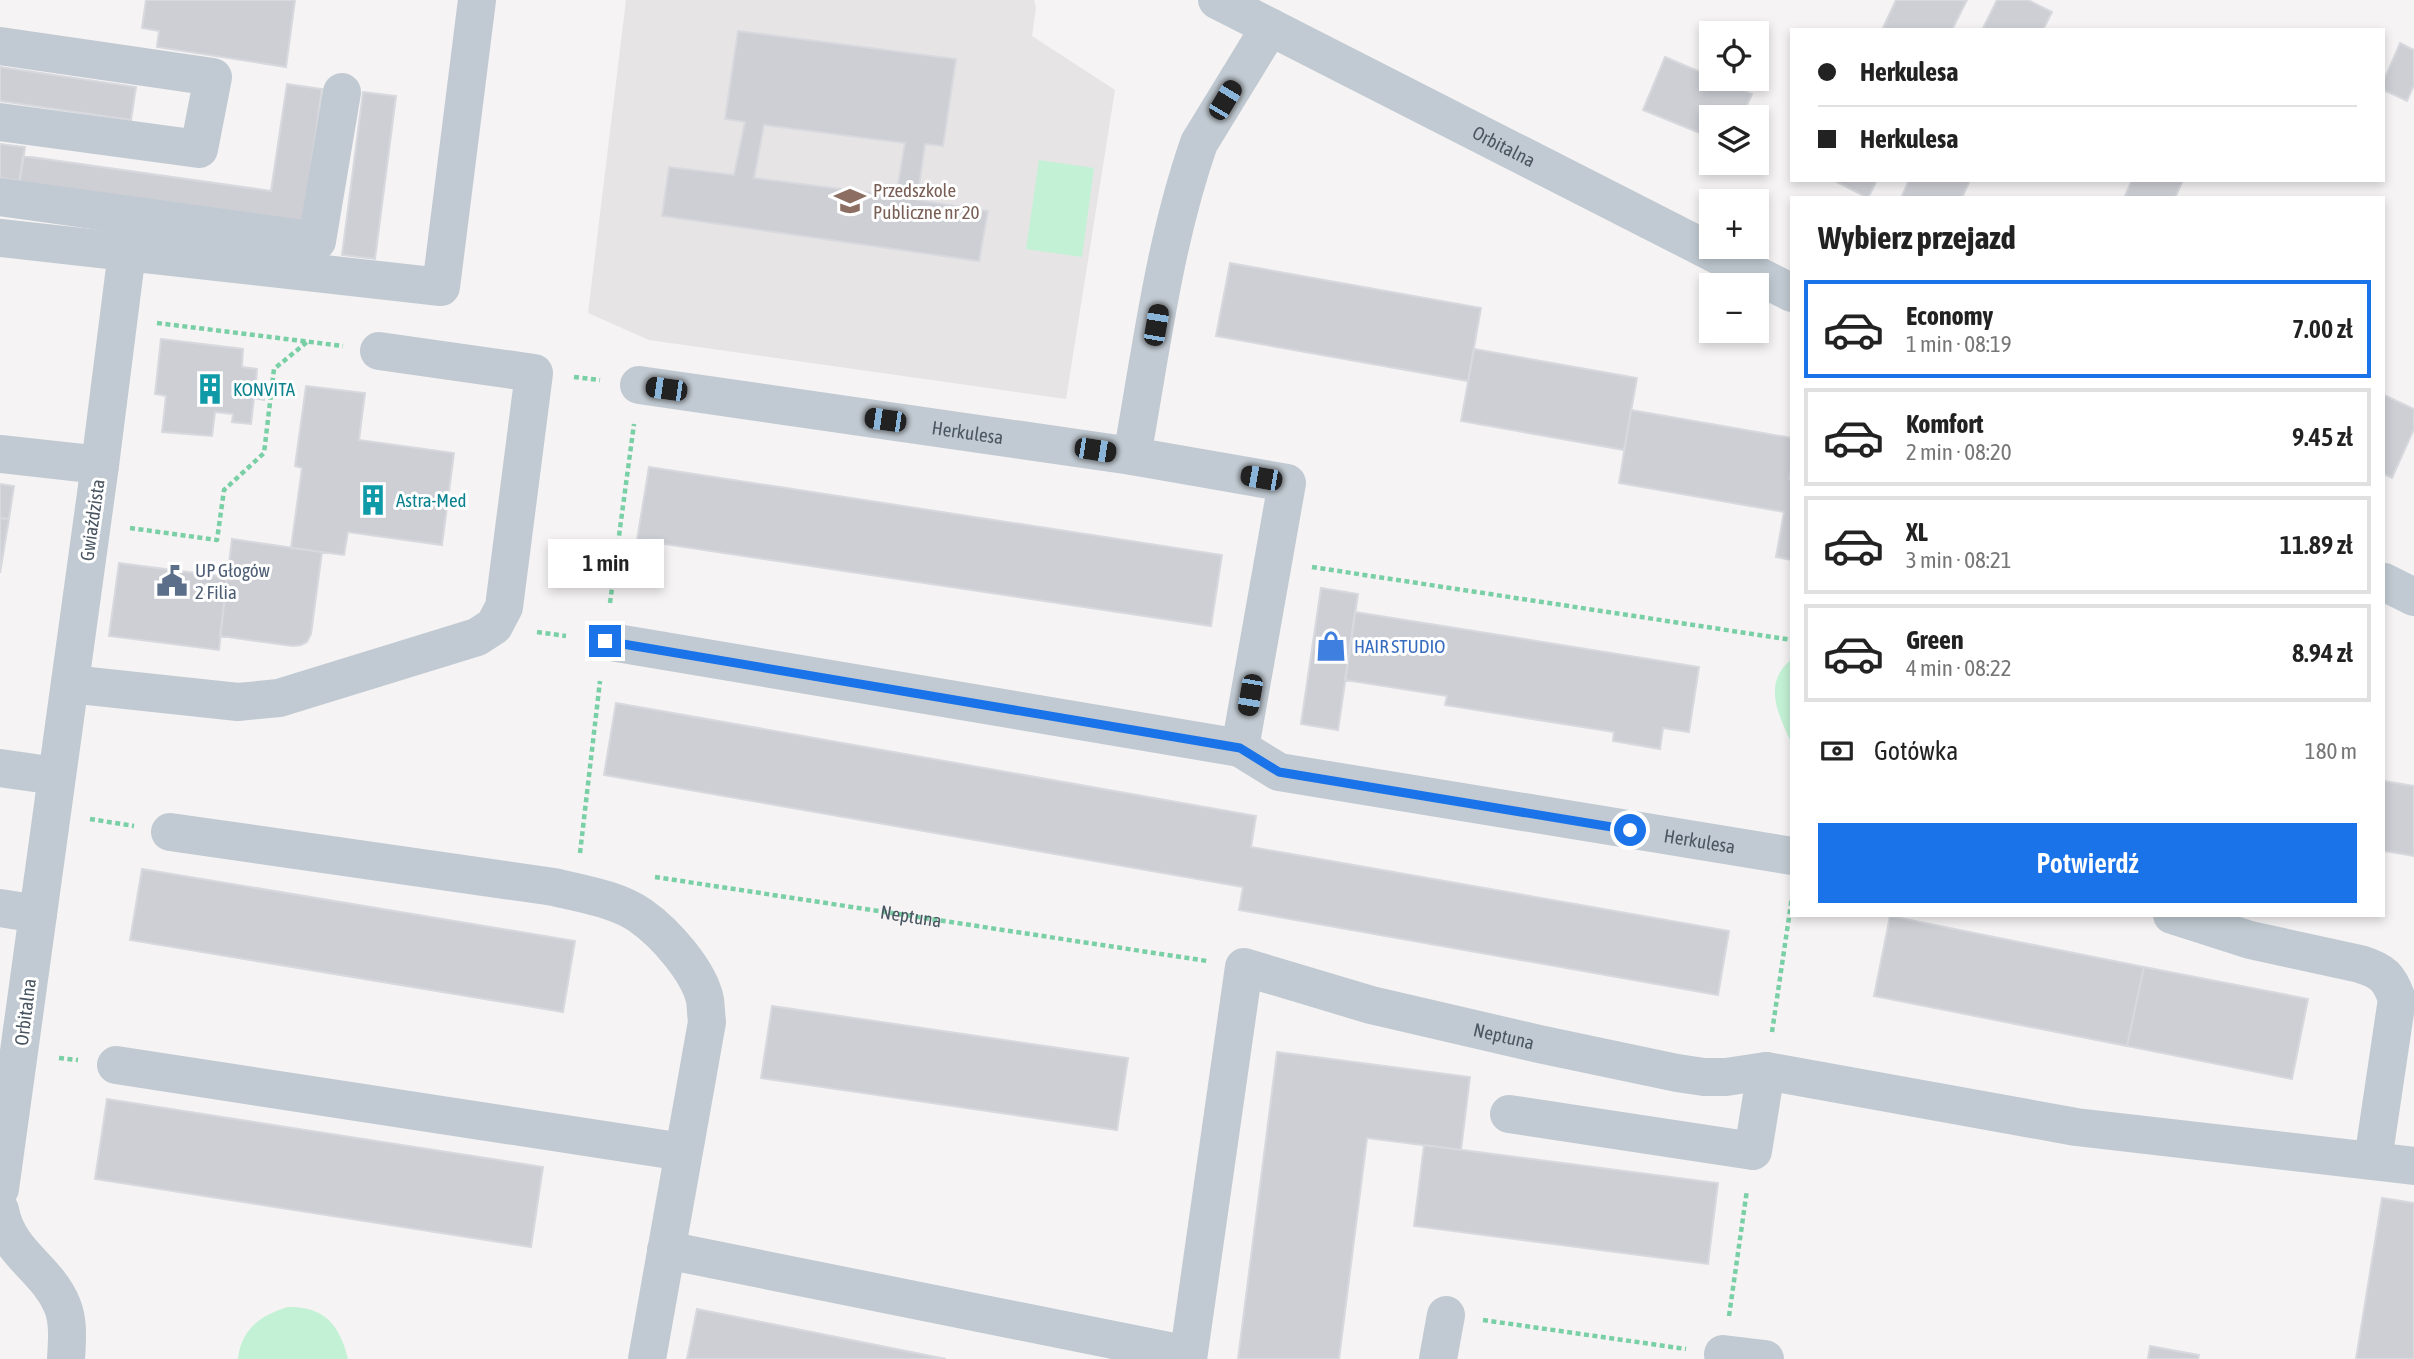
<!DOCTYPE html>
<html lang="pl">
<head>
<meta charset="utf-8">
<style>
	body { margin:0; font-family:"Asap Condensed",sans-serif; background:#f2f2f2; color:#222; height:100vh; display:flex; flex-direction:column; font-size:26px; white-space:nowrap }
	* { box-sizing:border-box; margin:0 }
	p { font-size:23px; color:#767676 }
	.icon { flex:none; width:38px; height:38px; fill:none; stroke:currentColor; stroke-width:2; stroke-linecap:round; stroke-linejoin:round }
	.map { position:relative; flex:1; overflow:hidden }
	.panel { position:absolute; left:1790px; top:196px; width:595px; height:721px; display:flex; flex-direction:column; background:#fff; border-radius:0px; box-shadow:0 4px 10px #0003 }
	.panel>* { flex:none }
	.banner { position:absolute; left:1790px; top:28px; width:595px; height:154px; border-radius:0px; box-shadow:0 4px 10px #0003; display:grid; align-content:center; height:154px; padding:0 28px; background:#fff }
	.fabs { position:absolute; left:1699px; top:21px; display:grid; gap:14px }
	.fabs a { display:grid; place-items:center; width:70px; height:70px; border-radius:0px; background:#fff; box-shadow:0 4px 10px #0003; font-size:35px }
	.end { position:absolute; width:32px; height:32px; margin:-16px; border:9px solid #1a73e8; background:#fff; box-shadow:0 0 0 4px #fff }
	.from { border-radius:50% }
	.bubble { position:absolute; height:49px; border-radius:0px; background:#fff; box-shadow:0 4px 10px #0003; font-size:23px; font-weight:600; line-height:49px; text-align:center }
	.car { position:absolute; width:21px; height:42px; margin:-21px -10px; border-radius:9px; box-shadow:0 0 5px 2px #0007; background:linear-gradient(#222 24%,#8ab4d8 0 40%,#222 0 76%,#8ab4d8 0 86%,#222 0) }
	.banner b { display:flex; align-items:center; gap:24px; height:66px; font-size:26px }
	.banner b+b { border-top:2px solid #e0e0e0 }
	.banner i { width:18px; height:18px; background:#222 }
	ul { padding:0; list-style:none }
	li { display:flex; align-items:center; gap:21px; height:98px; margin:0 14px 10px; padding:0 14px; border:4px solid #e0e0e0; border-radius:0px }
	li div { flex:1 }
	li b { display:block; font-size:26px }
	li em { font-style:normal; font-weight:600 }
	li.selected { border-color:#1a73e8 }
	li>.icon { width:63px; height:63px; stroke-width:1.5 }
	h2 { padding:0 28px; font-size:32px; line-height:84px }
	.pay { display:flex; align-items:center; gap:18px; height:77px; padding:0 28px; font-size:26px }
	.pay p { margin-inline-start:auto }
	.cta { display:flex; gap:14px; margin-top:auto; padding:14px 28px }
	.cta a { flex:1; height:80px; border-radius:0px; background:#1a73e8; color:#fff; font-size:28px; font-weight:600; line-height:80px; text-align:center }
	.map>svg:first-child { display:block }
	.education { fill:#e6e4e5 }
	.green { fill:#c3f1d5 }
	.building { fill:#cdcfd5; stroke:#d7d9de; stroke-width:2; fill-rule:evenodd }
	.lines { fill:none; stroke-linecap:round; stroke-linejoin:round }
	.path { stroke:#7ad0a6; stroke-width:4.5; stroke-dasharray:5 3.5; stroke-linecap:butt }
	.minor { stroke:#c1cad2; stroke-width:38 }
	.route { stroke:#1a73e8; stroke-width:9 }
	.labels { text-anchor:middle; stroke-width:6; stroke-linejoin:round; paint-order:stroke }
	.street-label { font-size:19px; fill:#4a5661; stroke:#fff }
	.education-label { font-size:19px; fill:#785e54; stroke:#fff; text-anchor:start }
	.culture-label { font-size:19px; fill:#0d838f; stroke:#fff; text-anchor:start }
	.service-label { font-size:19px; fill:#4e5e75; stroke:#fff; text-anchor:start }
	.shop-label { font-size:19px; fill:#366cbe; stroke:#fff; text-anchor:start }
</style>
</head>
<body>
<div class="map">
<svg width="2414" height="1359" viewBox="0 0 2414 1359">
	<rect width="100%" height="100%" fill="#f5f3f3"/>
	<path class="education" d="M626 0H1034L1036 7 1032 36 1115 90 1066 399 649 340 588 313Z"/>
	<path class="green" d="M1039 160 1094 168 1082 257 1026 249Z
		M1792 659V744C1779 716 1761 683 1792 659Z
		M288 1307C324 1306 340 1325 348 1359H238C241 1329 261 1315 288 1307Z"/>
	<path class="building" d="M146 0H295L286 67 157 47 159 31 142 28Z
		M1896 0H1967L1952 30H1882Z
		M1997 0H2028L2052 12 2043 30H1982Z
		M738 31 956 59 943 146 925 144 917 200 988 211 979 261 662 216 669 167 734 175 745 122 725 119ZM764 125 905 143 896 196 754 178Z
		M2400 43 2414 50V85L2407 101 2384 90V80Z
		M1665 57 1752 94 1742 117H1712V138L1643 110Z
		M0 67 136 87 131 120 0 101Z
		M287 84 322 89 302 231 18 190 23 156 271 191Z
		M363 92 396 96 375 259 342 255Z
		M0 144 25 147 20 181 0 178Z
		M1833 180H1877L1868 198Z
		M1909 180H1970L1962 198H1901Z
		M2132 180H2183L2175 198H2124Z
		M1230 263 1481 308 1468 381 1216 336Z
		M161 339 243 349 242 367 257 369 256 382 265 383 264 400 254 398 251 424 232 422 233 414 215 412 212 436 162 432 166 396 155 394Z
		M1474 349 1637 378 1624 450 1461 421Z
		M306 386 365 393 359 440 454 453 442 545 348 532 344 555 291 548 302 468 295 466Z
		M2384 395 2414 409V429L2392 478 2384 474Z
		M1631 410 1792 438V464L1789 479 1792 480V560L1776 557 1784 512 1619 483Z
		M649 467 1222 555 1211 626 637 540Z
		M0 484 14 486 9 519 0 518Z
		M0 518 9 519 0 573Z
		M232 539 322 552 311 634 307 642 301 645 293 646 220 636Z
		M119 563 227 577 219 650 109 636Z
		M1321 588 1358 594 1338 730 1301 724Z
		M1355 612 1699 667 1689 732 1663 728 1660 749 1613 741 1614 732 1445 705 1447 696 1345 680Z
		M616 703 1256 816 1251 847 1729 931 1718 995 1239 910 1243 887 604 775Z
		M2384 781 2414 786V856L2384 851Z
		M142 869 575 941 563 1012 130 940Z
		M1890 916 2144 967 2127 1046 1874 996Z
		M2144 967 2308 999 2292 1079 2127 1046Z
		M772 1006 1128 1058 1117 1130 761 1078Z
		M1277 1052 1470 1077 1461 1150 1367 1138 1339 1359H1238Z
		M107 1099 543 1167 531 1247 95 1179Z
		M1424 1145 1718 1183 1708 1264 1414 1226Z
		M2382 1198 2414 1203V1359H2356Z
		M697 1309 946 1359H687Z
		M2150 1346 2199 1355 2198 1359H2148Z"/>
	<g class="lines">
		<g class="path">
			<path d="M157 323 343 346"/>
			<path d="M574 377 600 380"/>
			<path d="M130 528 217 540 224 490 264 453 274 369 307 342"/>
			<path d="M1312 567 1792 640"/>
			<path d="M610 603 634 424"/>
			<path d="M537 632 566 636"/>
			<path d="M90 819 134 826"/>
			<path d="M580 853 600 681"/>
			<path id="s1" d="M655 877 1207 961"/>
			<path d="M1772 1032 1792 897"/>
			<path d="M59 1058 78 1060"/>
			<path d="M1729 1316 1747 1190"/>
			<path d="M1483 1320 1686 1349"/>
		</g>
		<g class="minor">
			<path id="s2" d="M1217 0 1792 293"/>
			<path d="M0 46 213 77 199 149 0 122"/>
			<path d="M0 197 317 241 342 92"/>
			<path d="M0 238 127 252 100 465 0 1189"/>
			<path d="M127 252 441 287 477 0"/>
			<path id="s3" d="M639 385 1132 456"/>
			<path d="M0 454 100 465"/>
			<path d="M2384 582 2414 597"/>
			<path d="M605 641 1240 748 1287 483 1132 456C1151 351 1164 243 1199 143L1270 27"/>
			<path d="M70 684 238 702 279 698 477 637 494 626 504 607 534 373 379 351"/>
			<path id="s4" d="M1240 748 1279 772 1792 856"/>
			<path d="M0 768 56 776"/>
			<path d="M170 832 554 887C582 894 617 899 641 916 665 933 699 971 705 1000 706 1007 706 1015 707 1022L647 1359"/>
			<path d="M0 908 38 914"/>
			<path d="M2172 915 2250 940 2360 964C2383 971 2389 977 2397 999L2373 1160"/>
			<path d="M116 1065 683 1152"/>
			<path d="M1509 1114 1753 1151 1766 1071"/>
			<path d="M0 1210C8 1254 46 1267 62 1305 69 1321 67 1342 66 1359"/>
			<path d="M666 1250 1188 1355"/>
			<path d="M1723 1354 1765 1359"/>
			<path id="s5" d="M1188 1359 1244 967 1371 1005 1539 1044 1677 1073 1704 1077H1726L1766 1071 2076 1127 2414 1166"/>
			<path d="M1438 1359 1446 1315"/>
		</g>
	</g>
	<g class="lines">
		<path class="route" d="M605 641 1240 748 1279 772 1630 830"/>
	</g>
	<defs>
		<symbol id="school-bare" viewBox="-9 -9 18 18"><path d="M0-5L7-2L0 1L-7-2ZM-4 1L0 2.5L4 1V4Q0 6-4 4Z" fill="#8d6e63" stroke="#fff" stroke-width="2.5" paint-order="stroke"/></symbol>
		<symbol id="building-bare" viewBox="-9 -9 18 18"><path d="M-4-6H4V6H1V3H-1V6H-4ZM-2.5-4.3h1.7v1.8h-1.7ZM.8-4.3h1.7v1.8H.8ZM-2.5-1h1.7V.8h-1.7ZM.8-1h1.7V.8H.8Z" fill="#0f9aa8" stroke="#fff" stroke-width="2.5" paint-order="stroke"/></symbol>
		<symbol id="civic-bare" viewBox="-9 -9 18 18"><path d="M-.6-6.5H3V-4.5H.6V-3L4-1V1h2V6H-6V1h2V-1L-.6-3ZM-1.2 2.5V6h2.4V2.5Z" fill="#5c6f8a" stroke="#fff" stroke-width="2.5" paint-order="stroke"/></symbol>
		<symbol id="shop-bare" viewBox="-9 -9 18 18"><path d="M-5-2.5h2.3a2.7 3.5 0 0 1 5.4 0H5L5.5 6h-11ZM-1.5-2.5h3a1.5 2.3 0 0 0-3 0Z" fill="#3f7fe0" stroke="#fff" stroke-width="2.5" paint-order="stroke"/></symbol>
	</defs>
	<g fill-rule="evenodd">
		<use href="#school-bare" x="828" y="179" width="44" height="44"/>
		<use href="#building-bare" x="188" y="367" width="44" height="44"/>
		<use href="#building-bare" x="351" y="478" width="44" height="44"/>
		<use href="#civic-bare" x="150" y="559" width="44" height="44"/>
		<use href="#shop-bare" x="1309" y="624" width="44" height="44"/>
	</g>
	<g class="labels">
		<g class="street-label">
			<text dy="7" stroke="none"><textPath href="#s2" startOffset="322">Orbitalna</textPath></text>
			<text dy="7" stroke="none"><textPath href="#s3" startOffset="332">Herkulesa</textPath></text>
			<text transform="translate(92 520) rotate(-82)" y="7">Gwiaździsta</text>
			<text dy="7" stroke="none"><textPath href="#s4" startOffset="472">Herkulesa</textPath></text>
			<text dy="7" stroke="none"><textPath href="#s1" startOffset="259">Neptuna</textPath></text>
			<text transform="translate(25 1012) rotate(-83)" y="7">Orbitalna</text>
			<text dy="7" stroke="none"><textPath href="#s5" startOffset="665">Neptuna</textPath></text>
		</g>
		<g class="education-label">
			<text x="873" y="197">Przedszkole<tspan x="873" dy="22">Publiczne nr 20</tspan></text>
		</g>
		<g class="culture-label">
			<text x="233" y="396">KONVITA</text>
			<text x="396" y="507">Astra-Med</text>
		</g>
		<g class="service-label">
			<text x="195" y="577">UP Głogów<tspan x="195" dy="22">2 Filia</tspan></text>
		</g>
		<g class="shop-label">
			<text x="1354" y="653">HAIR STUDIO</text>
		</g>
	</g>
</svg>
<div class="fabs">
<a><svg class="icon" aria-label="locate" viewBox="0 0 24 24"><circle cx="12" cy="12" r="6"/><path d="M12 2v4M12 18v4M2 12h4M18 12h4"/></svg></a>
<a><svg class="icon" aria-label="layers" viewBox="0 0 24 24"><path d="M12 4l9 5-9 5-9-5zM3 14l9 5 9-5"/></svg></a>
<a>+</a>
<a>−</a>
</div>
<i class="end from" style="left:1630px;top:830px"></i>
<i class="end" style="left:605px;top:641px"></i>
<div class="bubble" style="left:548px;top:539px;width:116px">1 min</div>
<i class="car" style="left:1225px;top:100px;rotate:31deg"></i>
<i class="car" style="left:1156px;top:325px;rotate:10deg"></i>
<i class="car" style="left:666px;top:389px;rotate:278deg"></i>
<i class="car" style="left:885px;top:420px;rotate:278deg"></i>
<i class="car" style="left:1095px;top:450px;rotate:99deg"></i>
<i class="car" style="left:1261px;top:478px;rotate:280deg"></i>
<i class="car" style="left:1250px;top:695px;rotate:190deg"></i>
<div class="banner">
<b><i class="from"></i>Herkulesa</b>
<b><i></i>Herkulesa</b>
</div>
<section class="panel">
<h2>Wybierz przejazd</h2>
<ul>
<li class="selected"><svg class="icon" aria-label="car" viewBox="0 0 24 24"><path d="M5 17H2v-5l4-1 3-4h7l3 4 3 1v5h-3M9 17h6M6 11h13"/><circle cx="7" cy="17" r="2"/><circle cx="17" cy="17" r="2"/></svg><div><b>Economy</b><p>1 min · 08:19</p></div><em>7.00 zł</em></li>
<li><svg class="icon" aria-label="car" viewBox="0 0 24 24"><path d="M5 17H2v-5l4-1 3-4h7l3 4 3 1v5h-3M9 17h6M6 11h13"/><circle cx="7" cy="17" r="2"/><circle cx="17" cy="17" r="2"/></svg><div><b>Komfort</b><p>2 min · 08:20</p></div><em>9.45 zł</em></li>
<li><svg class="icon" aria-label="car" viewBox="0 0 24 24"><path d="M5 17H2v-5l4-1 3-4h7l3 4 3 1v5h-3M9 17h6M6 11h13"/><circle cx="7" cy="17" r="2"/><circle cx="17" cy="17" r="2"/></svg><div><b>XL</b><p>3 min · 08:21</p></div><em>11.89 zł</em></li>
<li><svg class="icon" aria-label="car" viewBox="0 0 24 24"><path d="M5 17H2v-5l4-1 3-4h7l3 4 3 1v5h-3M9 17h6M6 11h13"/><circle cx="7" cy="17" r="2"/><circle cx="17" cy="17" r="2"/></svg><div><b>Green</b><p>4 min · 08:22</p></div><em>8.94 zł</em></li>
</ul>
<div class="pay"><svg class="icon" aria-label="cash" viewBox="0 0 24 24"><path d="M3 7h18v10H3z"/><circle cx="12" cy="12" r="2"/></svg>Gotówka<p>180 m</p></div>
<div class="cta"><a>Potwierdź</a></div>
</section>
</div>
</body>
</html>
